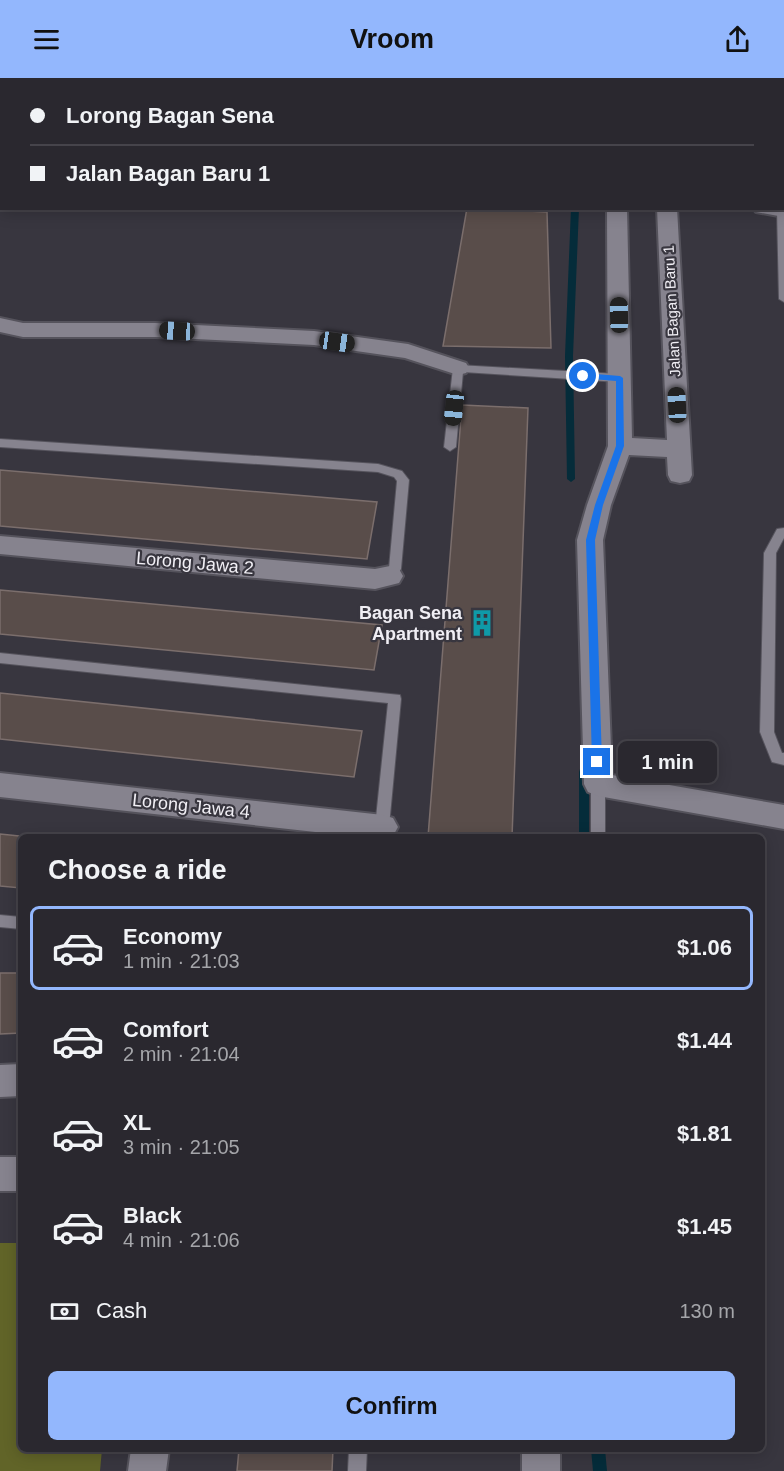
<!DOCTYPE html>
<html lang="en">
<head>
<meta charset="utf-8">
<style>
	body { margin:0; font-family:Helvetica,sans-serif; background:#323037; color:#f1f3f6; height:100vh; display:flex; flex-direction:column; font-size:22px; white-space:nowrap }
	* { box-sizing:border-box; margin:0 }
	p { font-size:20px; color:#a5a6aa }
	.icon { flex:none; width:33px; height:33px; fill:none; stroke:currentColor; stroke-width:2; stroke-linecap:round; stroke-linejoin:round }
	.map { position:relative; flex:1; overflow:hidden }
	.side { position:absolute; left:18px; top:756px; width:747px; height:618px; display:flex; flex-direction:column; background:#2a282f; border-radius:9px; box-shadow:0 3px 15px #0003,0 0 0 2px #46444b }
	.side>* { flex:none }
	.hud { position:absolute; left:0px; top:0px; width:784px; height:132px; box-shadow:0 3px 15px #0003,0 0 0 2px #46444b; display:grid; align-content:center; height:132px; padding:0 30px; background:#2a282f }
	.end { position:absolute; width:27px; height:27px; margin:-14px; border:8px solid #1a73e8; background:#fff; box-shadow:0 0 0 3px #fff }
	.from { border-radius:50% }
	.bubble { position:absolute; height:42px; border-radius:9px; background:#2a282f; box-shadow:0 3px 15px #0003,0 0 0 2px #46444b; font-size:20px; font-weight:800; line-height:42px; text-align:center }
	.car { position:absolute; width:18px; height:36px; margin:-18px -9px; border-radius:8px; box-shadow:0 0 4px 2px #0007; background:linear-gradient(#222 24%,#8ab4d8 0 40%,#222 0 76%,#8ab4d8 0 86%,#222 0) }
	.hud b { display:flex; align-items:center; gap:21px; height:57px; font-size:22px }
	.hud b+b { border-top:2px solid #46444b }
	.hud i { width:15px; height:15px; background:#f1f3f6 }
	ul { padding:0; list-style:none }
	li { display:flex; align-items:center; gap:18px; height:84px; margin:0 12px 9px; padding:0 18px; border:3px solid transparent; border-radius:9px }
	li div { flex:1 }
	li b { display:block; font-size:22px }
	li em { font-style:normal; font-weight:800 }
	li.selected { border-color:#93b7fd }
	li>.icon { width:54px; height:54px; stroke-width:1.5 }
	h2 { padding:0 30px; font-size:27px; line-height:72px }
	.pay { display:flex; align-items:center; gap:15px; height:66px; padding:0 30px; font-size:22px }
	.pay p { margin-inline-start:auto }
	.cta { display:flex; gap:12px; margin-top:auto; padding:12px 30px }
	.cta a { flex:1; height:69px; border-radius:9px; background:#93b7fd; color:#111; font-size:24px; font-weight:800; line-height:69px; text-align:center }
	header { display:flex; justify-content:space-between; align-items:center; height:78px; padding:0 30px; background:#93b7fd; color:#111; font-size:27px; font-weight:800 }
	.map>svg:first-child { display:block }
	.green { fill:#616428 }
	.lines { fill:none; stroke-linecap:round; stroke-linejoin:round }
	.stream { fill:#052c3a; fill-rule:evenodd }
	.building { fill:#594d4a; stroke:#7b6e6c; stroke-width:1.5 }
	.service-casing { stroke:#55535c; stroke-width:2 }
	.minor-casing { stroke:#55535c; stroke-width:4 }
	.service { fill:#86838e; fill-rule:evenodd }
	.minor { fill:#86838e; fill-rule:evenodd }
	.route { fill:#1a73e8 }
	.labels { text-anchor:middle; stroke-width:4.5; stroke-linejoin:round; paint-order:stroke }
	.far-street-label { font-size:15px; fill:#f0eef4; stroke:#38363f }
	.street-label { font-size:18px; fill:#f0eef4; stroke:#38363f }
	.poi-label { font-size:18px; font-weight:bold; fill:#f0eef4; stroke:#38363f; text-anchor:end }
</style>
</head>
<body>
<header><svg class="icon" aria-label="menu" viewBox="0 0 24 24"><path d="M4 6h16M4 12h16M4 18h16"/></svg>Vroom<svg class="icon" aria-label="share" viewBox="0 0 24 24"><path d="M12 15V3M7 8l5-5 5 5M5 13v7h14v-7"/></svg></header>
<div class="map">
<svg width="784" height="1393" viewBox="0 0 784 1393">
	<rect width="100%" height="100%" fill="#38363f"/>
	<path class="green" d="M0 1165H21V1371H102L100 1393H0Z"/>
	<g class="lines">
		<path class="stream" d="M575 0H581V2H575Z
			M571 130H579L573 278 575 401 571 404 567 401 565 278Z
			M584 690 588 691 589 694V759H579V694L580 691Z
			M591 1371H605L607 1393H593Z"/>
	</g>
	<path class="building" d="M233 0H365L233 2Z
		M426 0H495L426 2Z
		M467 130 547 134 551 270 443 268Z
		M462 327 528 330 512 759H428Z
		M0 392 377 424 367 481 0 448Z
		M0 512 382 547 374 592 0 556Z
		M0 615 362 653 354 699 0 661Z
		M0 756 29 759H21V810L0 808Z
		M0 895H21V955L0 956Z
		M239 1371H333L332 1393H237Z"/>
	<g class="lines">
		<defs>
			<path id="service" d="M158 0H166L157 2Z
				M376 0H384V2H376Z
				M413 0H421V2H413Z
				M734 0H742V2H734Z
				M783 72H784V78H783Z
				M783 130 784 131V224L779 221 777 133Z
				M458 287 619 296 624 300 619 304 463 294 456 369 450 373 444 369 453 290Z
				M0 361 378 386 402 393 409 402 401 491 394 501 390 503 384 498 389 490 397 403 394 399 378 394 0 369Z
				M784 450V460L776 475 774 654 782 675H784V687L772 684 760 654 764 475 777 451Z
				M0 575 400 617 401 621 388 759H374L388 625 0 585Z
				M598 700 603 702 605 706V759H591V706L593 702Z
				M0 837 21 839V851L0 849Z
				M349 1371H367L366 1393H348Z"/>
			<path id="minor" d="M118 0H136L117 2Z
				M521 0H539V2H521Z
				M606 0H624V2H606Z
				M651 0H669V2H651Z
				M783 22H784V34H783Z
				M783 127 784 139 756 134 753 130H783Z
				M607 130H627L632 360 667 362 657 130H677L692 397 689 403 680 405 671 403 668 397 667 379 629 377 611 427 603 462 612 697 784 727V751L598 718 588 714 584 706 577 462 587 427 608 368Z
				M0 240 23 245H155L314 253 408 266 466 285 469 290 466 295 458 297 405 280 314 267 155 259H23L0 254Z
				M0 458 375 491 390 488 399 491 403 498 399 505 375 511 0 476Z
				M0 695 383 737 393 740 398 749 393 758 390 759H361L0 719Z
				M21 986V1018L0 1019V987Z
				M0 1079H21V1113H0Z
				M131 1371H169L166 1393H128Z
				M522 1371H560V1393H522Z"/>
		</defs>
		<use href="#service" class="service-casing"/>
		<use href="#minor" class="minor-casing"/>
		<use href="#service" class="service"/>
		<use href="#minor" class="minor"/>
	</g>
	<path class="route" d="M583 295 620 298 623 300 624 368 603 427 595 462 602 684 597 688 592 684 586 462 595 427 616 368V303L580 300V296Z"/>
	<defs>
		<symbol id="building-bare" viewBox="-9 -9 18 18"><path d="M-4-6H4V6H1V3H-1V6H-4ZM-2.5-4.3h1.7v1.8h-1.7ZM.8-4.3h1.7v1.8H.8ZM-2.5-1h1.7V.8h-1.7ZM.8-1h1.7V.8H.8Z" fill="#0f9aa8" stroke="#38363f" stroke-width="2.5" paint-order="stroke"/></symbol>
	</defs>
	<g fill-rule="evenodd">
		<use href="#building-bare" x="463" y="526" width="38" height="38"/>
	</g>
	<g class="labels">
		<g class="far-street-label">
			<text transform="translate(672 233) rotate(-93)" y="5">Jalan Bagan Baru 1</text>
		</g>
		<g class="street-label">
			<text transform="translate(195 485) rotate(5)" y="6">Lorong Jawa 2</text>
			<text transform="translate(191 728) rotate(6)" y="6">Lorong Jawa 4</text>
		</g>
		<g class="poi-label">
			<text x="462" y="541">Bagan Sena<tspan x="462" dy="21">Apartment</tspan></text>
		</g>
	</g>
</svg>
<i class="end from" style="left:583px;top:298px"></i>
<i class="end" style="left:597px;top:684px"></i>
<div class="bubble" style="left:618px;top:663px;width:99px">1 min</div>
<i class="car" style="left:619px;top:237px;rotate:359deg"></i>
<i class="car" style="left:177px;top:253px;rotate:273deg"></i>
<i class="car" style="left:337px;top:264px;rotate:98deg"></i>
<i class="car" style="left:677px;top:327px;rotate:357deg"></i>
<i class="car" style="left:454px;top:330px;rotate:186deg"></i>
<div class="hud">
<b><i class="from"></i>Lorong Bagan Sena</b>
<b><i></i>Jalan Bagan Baru 1</b>
</div>
<section class="side">
<h2>Choose a ride</h2>
<ul>
<li class="selected"><svg class="icon" aria-label="car" viewBox="0 0 24 24"><path d="M5 17H2v-5l4-1 3-4h7l3 4 3 1v5h-3M9 17h6M6 11h13"/><circle cx="7" cy="17" r="2"/><circle cx="17" cy="17" r="2"/></svg><div><b>Economy</b><p>1 min · 21:03</p></div><em>$1.06</em></li>
<li><svg class="icon" aria-label="car" viewBox="0 0 24 24"><path d="M5 17H2v-5l4-1 3-4h7l3 4 3 1v5h-3M9 17h6M6 11h13"/><circle cx="7" cy="17" r="2"/><circle cx="17" cy="17" r="2"/></svg><div><b>Comfort</b><p>2 min · 21:04</p></div><em>$1.44</em></li>
<li><svg class="icon" aria-label="car" viewBox="0 0 24 24"><path d="M5 17H2v-5l4-1 3-4h7l3 4 3 1v5h-3M9 17h6M6 11h13"/><circle cx="7" cy="17" r="2"/><circle cx="17" cy="17" r="2"/></svg><div><b>XL</b><p>3 min · 21:05</p></div><em>$1.81</em></li>
<li><svg class="icon" aria-label="car" viewBox="0 0 24 24"><path d="M5 17H2v-5l4-1 3-4h7l3 4 3 1v5h-3M9 17h6M6 11h13"/><circle cx="7" cy="17" r="2"/><circle cx="17" cy="17" r="2"/></svg><div><b>Black</b><p>4 min · 21:06</p></div><em>$1.45</em></li>
</ul>
<div class="pay"><svg class="icon" aria-label="cash" viewBox="0 0 24 24"><path d="M3 7h18v10H3z"/><circle cx="12" cy="12" r="2"/></svg>Cash<p>130 m</p></div>
<div class="cta"><a>Confirm</a></div>
</section>
</div>
</body>
</html>
